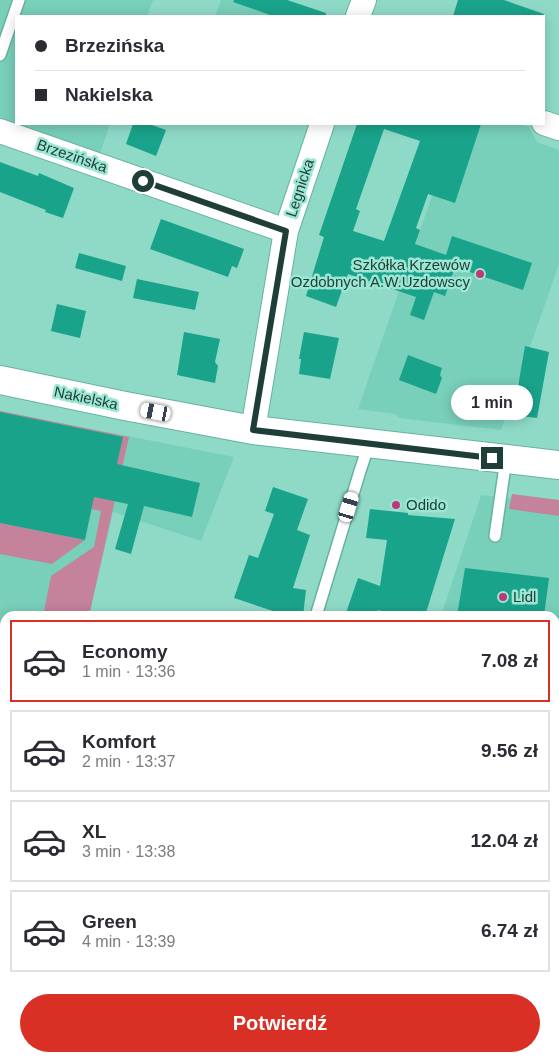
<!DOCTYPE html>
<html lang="pl">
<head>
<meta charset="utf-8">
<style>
	body { margin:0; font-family:Helvetica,sans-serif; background:#f7f7f7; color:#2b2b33; height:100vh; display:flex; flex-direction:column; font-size:19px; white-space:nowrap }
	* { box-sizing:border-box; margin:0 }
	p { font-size:16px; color:#7c7c81 }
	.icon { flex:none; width:28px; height:28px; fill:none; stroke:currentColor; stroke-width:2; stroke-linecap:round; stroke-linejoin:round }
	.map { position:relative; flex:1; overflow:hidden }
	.details { position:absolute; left:0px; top:611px; width:560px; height:451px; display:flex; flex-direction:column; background:#fff; border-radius:15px 15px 0 0; box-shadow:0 2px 12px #0003 }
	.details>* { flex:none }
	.guide { position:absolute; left:15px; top:15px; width:530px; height:110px; border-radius:0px; box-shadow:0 2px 12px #0003; display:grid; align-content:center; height:110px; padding:0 20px; background:#fff }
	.end { position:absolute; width:22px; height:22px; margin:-11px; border:6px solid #1f3e37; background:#fff; box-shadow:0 0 0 2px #fff }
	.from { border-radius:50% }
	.bubble { position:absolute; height:35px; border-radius:18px; background:#fff; box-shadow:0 2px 12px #0003; font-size:16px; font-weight:700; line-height:35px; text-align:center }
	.car { position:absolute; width:15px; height:30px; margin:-15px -8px; border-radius:6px; box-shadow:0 0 4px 1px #0007; background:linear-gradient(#fff 24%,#345 0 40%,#fff 0 76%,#345 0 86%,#fff 0) }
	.guide b { display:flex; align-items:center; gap:18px; height:48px; font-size:19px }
	.guide b+b { border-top:1px solid #e1e1e2 }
	.guide i { width:12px; height:12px; background:#2b2b33 }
	ul { padding:9px 0 0; list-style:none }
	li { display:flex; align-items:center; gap:15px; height:82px; margin:0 10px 8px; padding:0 10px; border:2px solid #e1e1e2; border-radius:0px }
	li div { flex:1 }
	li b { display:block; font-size:19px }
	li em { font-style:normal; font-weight:700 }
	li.on { border-color:#d93025 }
	li>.icon { width:45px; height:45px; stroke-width:1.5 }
	.action { display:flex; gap:10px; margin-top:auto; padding:10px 20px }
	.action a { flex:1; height:58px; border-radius:30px; background:#d93025; color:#fff; font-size:20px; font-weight:700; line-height:58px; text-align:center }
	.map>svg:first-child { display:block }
	.built { fill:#78cfba }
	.green { fill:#c4839a }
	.building { fill:#1aa38b; fill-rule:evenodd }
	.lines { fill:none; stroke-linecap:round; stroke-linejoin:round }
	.lane-casing { stroke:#67b2a0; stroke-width:14 }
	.street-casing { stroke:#67b2a0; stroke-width:26 }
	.secondary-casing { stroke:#67b2a0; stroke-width:30 }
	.lane { stroke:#fff; stroke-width:11 }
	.street { stroke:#fff; stroke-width:24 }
	.secondary { stroke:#fff; stroke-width:28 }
	.route { stroke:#1f3e37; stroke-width:6 }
	.poi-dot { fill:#bf3775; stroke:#9be7d4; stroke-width:2 }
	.labels { text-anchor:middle; stroke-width:5; stroke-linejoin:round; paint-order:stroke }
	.street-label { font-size:15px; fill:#1f3e37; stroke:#9be7d4 }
	.poi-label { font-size:15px; fill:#1f3e37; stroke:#9be7d4; text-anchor:start }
</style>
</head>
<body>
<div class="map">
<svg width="559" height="1062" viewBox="0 0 559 1062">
	<rect width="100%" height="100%" fill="#8fdac7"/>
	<path class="built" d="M0 0H153L147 16H16V123L0 117Z
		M221 0H280L275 16H215Z
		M19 124H110L100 153Z
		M457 124H520L529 127 537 142 559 150V264L501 430 399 418 395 414 358 409Z
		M0 411 234 457 201 541 113 512 89 616H5V816L0 815Z
		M481 495 559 504V852H555V616H438L442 613Z"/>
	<path class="green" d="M0 411 129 437 89 616H43L51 576 94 547 101 511 0 490Z
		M512 494 559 500V516L509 509Z
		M0 523 85 540 52 564 0 554Z
		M0 692 5 693V816L0 815Z"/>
	<path class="building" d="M234 0H287L326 13V16H273L233 2Z
		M458 0H504L544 14 543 16H453Z
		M133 124H149L166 130 156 156 126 144Z
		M357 124H481L455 203 428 194 416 228 420 230 415 244 446 255 452 236 532 263 523 290 455 267 445 296 434 292 424 320 410 315 416 297 348 274 336 307 306 296 324 237 319 235ZM384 129 420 141 384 241 353 231 360 211 356 209Z
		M0 162 38 176 39 173 74 188 63 218 45 212 46 210 0 192Z
		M161 219 244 249 237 268 232 266 228 277 150 249Z
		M79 253 126 266 122 281 75 268Z
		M137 279 199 292 195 310 133 298Z
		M57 304 86 311 80 338 51 331Z
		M184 332 220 339 215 362 218 366 215 383 177 375Z
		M304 332 339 338 330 379 299 374 301 359H299Z
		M525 346 549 352 537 418 513 415Z
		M408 355 442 368 440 375 442 378 436 394 399 380Z
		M0 412 123 437 117 464 200 483 192 517 144 506 131 554 115 549 128 504 94 497 85 540 0 523Z
		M273 487 308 499 297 530 310 535 293 588 306 590 303 616H278L279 613 234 598 249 555 258 558 274 514 265 511Z
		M370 509 408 513V515L455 519 425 616H398L378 610 376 616H345L358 578 380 586 387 540 366 538Z
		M465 568 549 578 544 616H457Z"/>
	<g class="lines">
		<defs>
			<path id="lane" d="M0 55 19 0
				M495 536 506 459
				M316 616 360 471 369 444
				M555 907 559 908"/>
			<path id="street" d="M358 16 364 0
				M544 123 559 128
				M0 131 286 231
				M253 430 286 231 322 124
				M0 912H5
				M0 1052 5 987
				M178 1062 179 1058
				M393 1062V1058"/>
			<path id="secondary" d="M0 380 125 406 253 430 559 465"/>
		</defs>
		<use href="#lane" class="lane-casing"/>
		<use href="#street" class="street-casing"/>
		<use href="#secondary" class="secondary-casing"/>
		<use href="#lane" class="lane"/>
		<use href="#street" class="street"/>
		<use href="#secondary" class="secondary"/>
	</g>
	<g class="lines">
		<path class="route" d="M143 181 286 231 253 430 492 458"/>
	</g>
	<g class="poi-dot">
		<circle cx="480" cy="274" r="5"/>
		<circle cx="396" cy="505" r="5"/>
		<circle cx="503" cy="597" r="5"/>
	</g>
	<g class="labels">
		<g class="street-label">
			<text transform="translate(72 156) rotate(19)" y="5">Brzezińska</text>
			<text transform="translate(300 188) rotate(-72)" y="5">Legnicka</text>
			<text transform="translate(86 398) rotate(12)" y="5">Nakielska</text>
		</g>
		<g class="poi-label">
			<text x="470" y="270" text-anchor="end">Szkółka Krzewów<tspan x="470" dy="17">Ozdobnych A.W.Uzdowscy</tspan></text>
			<text x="406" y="510">Odido</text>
			<text x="513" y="602">Lidl</text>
		</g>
	</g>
</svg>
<i class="end from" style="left:143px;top:181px"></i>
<i class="end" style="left:492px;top:458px"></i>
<div class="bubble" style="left:451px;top:385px;width:82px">1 min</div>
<i class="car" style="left:156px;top:412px;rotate:281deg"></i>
<i class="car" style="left:349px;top:507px;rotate:17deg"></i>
<div class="guide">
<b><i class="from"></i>Brzezińska</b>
<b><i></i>Nakielska</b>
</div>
<section class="details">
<ul>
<li class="on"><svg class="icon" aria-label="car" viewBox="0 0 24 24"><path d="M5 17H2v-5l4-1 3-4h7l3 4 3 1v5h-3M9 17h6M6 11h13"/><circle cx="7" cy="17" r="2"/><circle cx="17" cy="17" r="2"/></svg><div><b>Economy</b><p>1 min · 13:36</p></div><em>7.08 zł</em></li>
<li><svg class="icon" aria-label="car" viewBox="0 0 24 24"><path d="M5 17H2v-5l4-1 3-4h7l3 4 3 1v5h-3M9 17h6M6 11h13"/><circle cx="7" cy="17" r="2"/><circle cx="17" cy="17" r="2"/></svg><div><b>Komfort</b><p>2 min · 13:37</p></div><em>9.56 zł</em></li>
<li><svg class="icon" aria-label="car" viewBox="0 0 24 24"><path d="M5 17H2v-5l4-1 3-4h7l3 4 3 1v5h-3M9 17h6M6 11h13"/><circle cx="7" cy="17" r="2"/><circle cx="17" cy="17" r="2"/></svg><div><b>XL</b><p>3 min · 13:38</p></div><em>12.04 zł</em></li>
<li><svg class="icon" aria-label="car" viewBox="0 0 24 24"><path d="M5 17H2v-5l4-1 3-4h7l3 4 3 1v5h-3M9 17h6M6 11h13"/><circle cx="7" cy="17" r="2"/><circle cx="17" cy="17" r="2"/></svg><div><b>Green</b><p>4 min · 13:39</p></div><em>6.74 zł</em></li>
</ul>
<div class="action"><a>Potwierdź</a></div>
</section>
</div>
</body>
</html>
